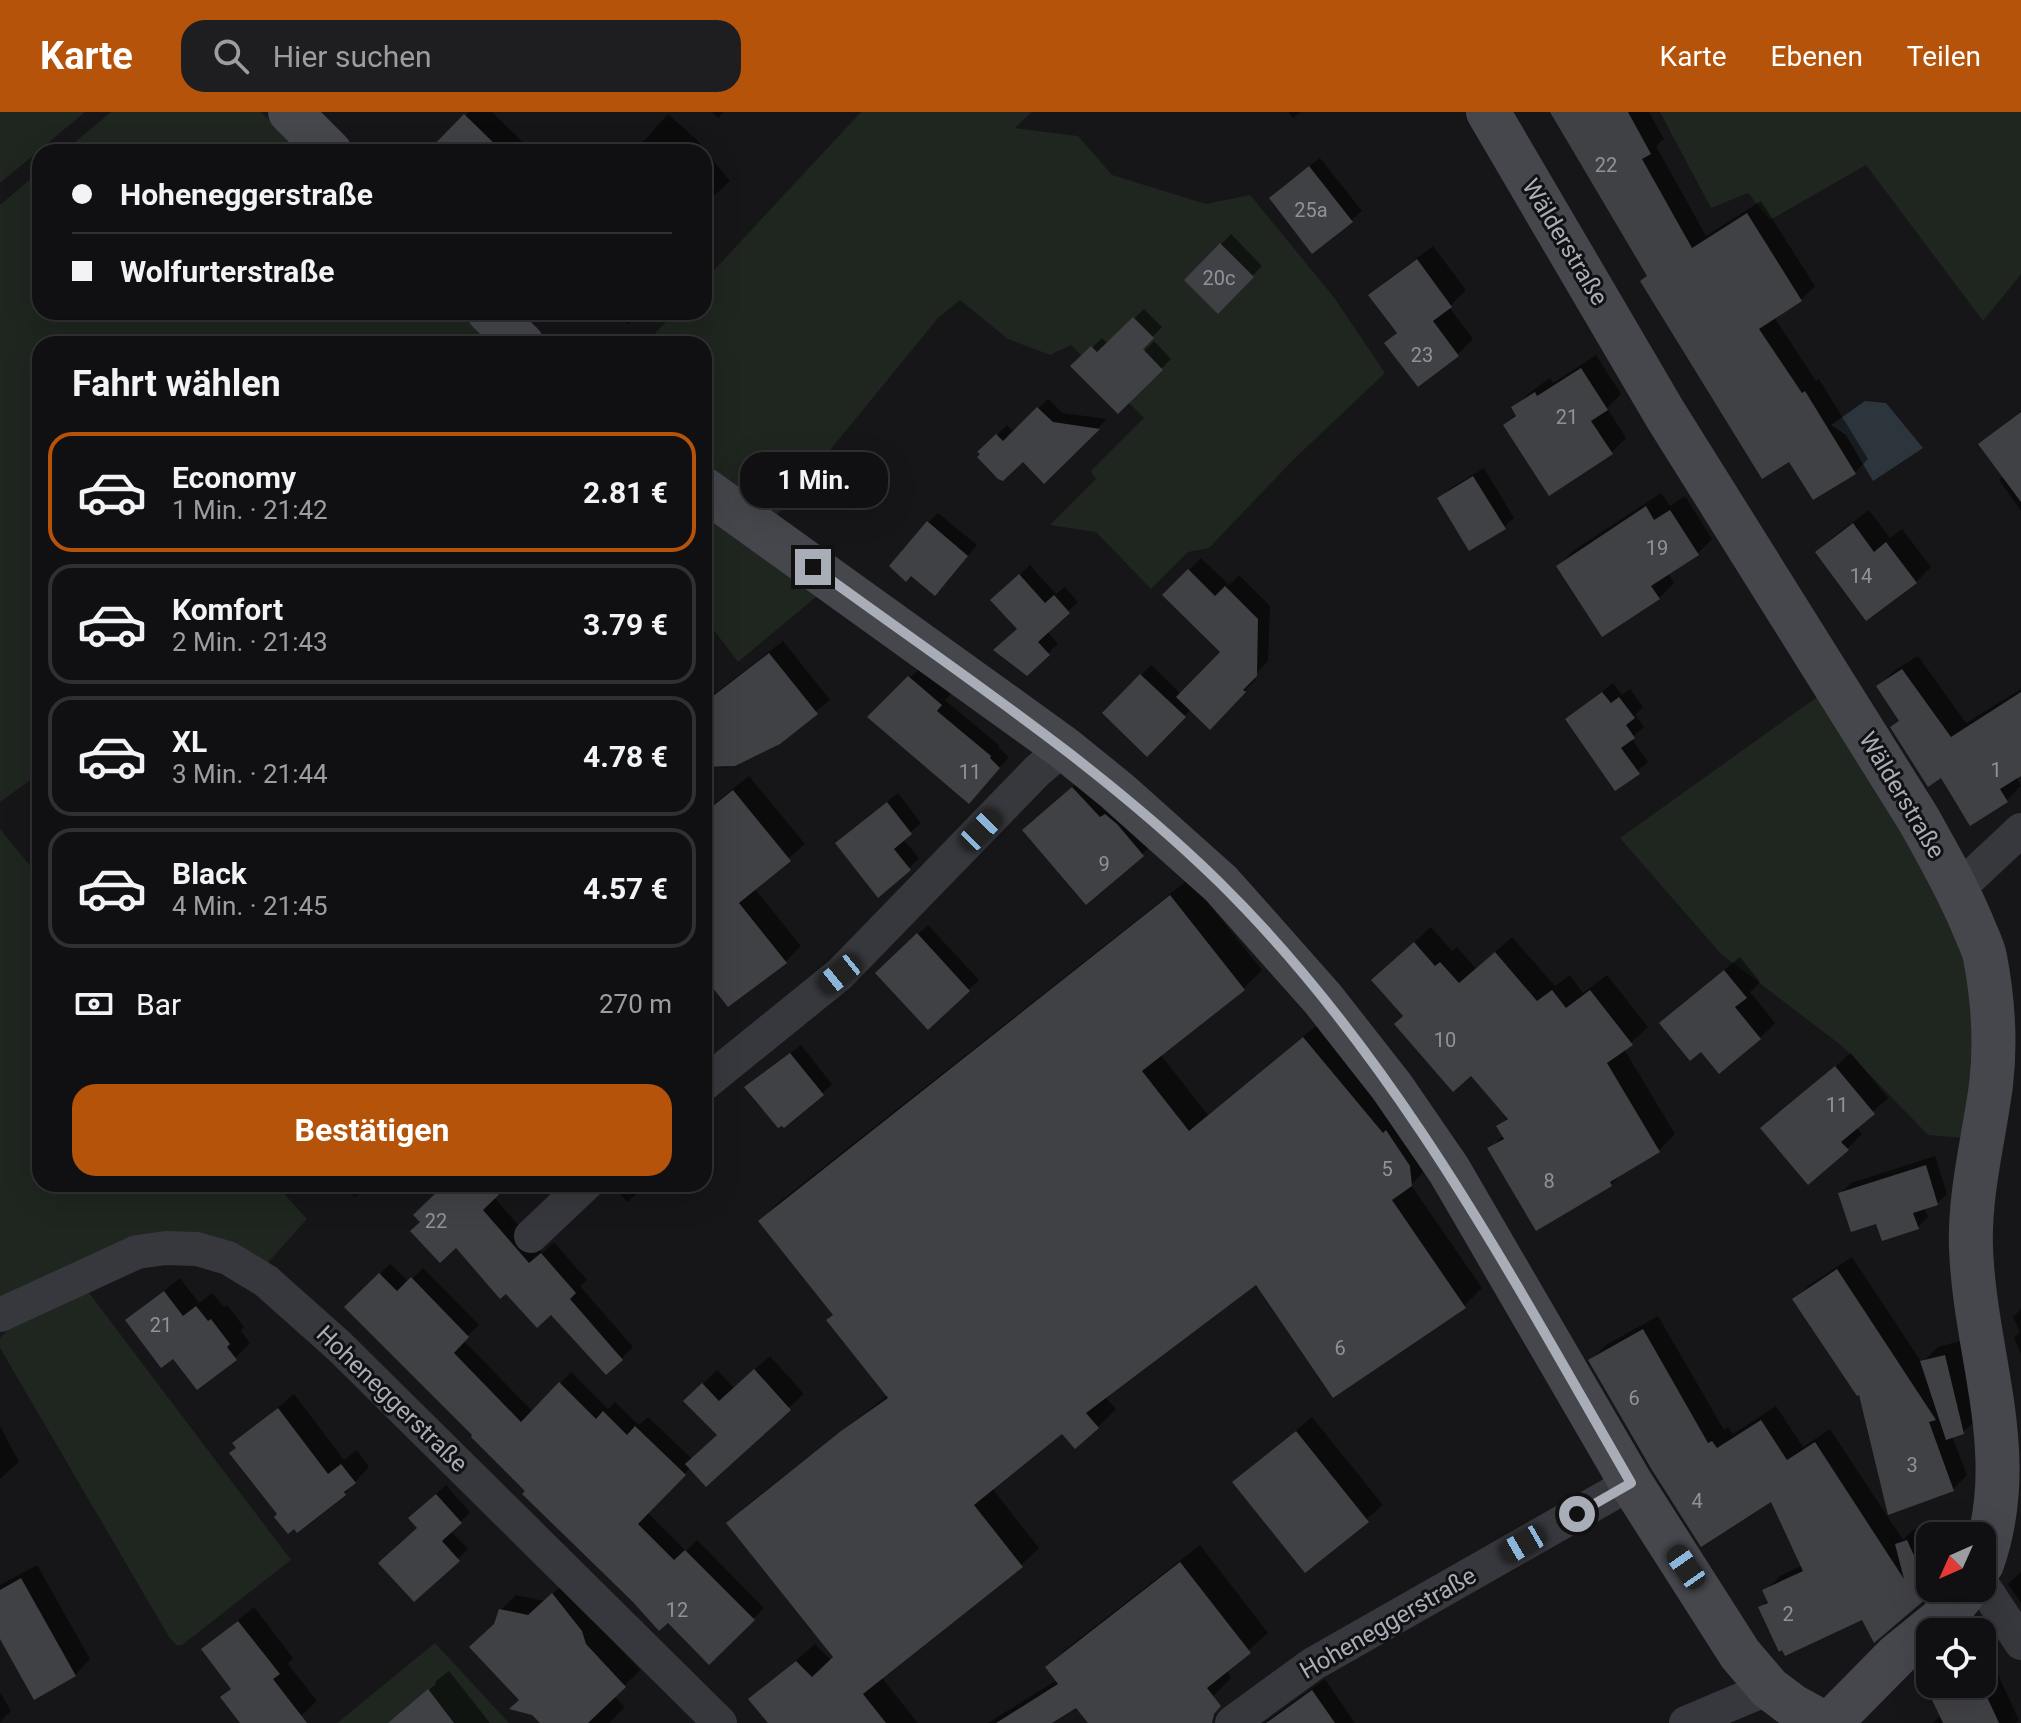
<!DOCTYPE html>
<html lang="de">
<head>
<meta charset="utf-8">
<style>
	body { margin:0; font-family:Roboto,sans-serif; background:#1e1e20; color:#f1f3f6; height:100vh; display:flex; flex-direction:column; font-size:30px; white-space:nowrap }
	* { box-sizing:border-box; margin:0 }
	p { font-size:26px; color:#9c9d9f }
	.icon { flex:none; width:44px; height:44px; fill:none; stroke:currentColor; stroke-width:2; stroke-linecap:round; stroke-linejoin:round }
	.map { position:relative; flex:1; overflow:hidden }
	.sheet { position:absolute; left:32px; top:224px; width:680px; height:856px; display:flex; flex-direction:column; background:#101012; border-radius:24px; box-shadow:0 8px 32px #0002,0 0 0 2px #303032 }
	.sheet>* { flex:none }
	.hud { position:absolute; left:32px; top:32px; width:680px; height:176px; border-radius:24px; box-shadow:0 8px 32px #0002,0 0 0 2px #303032; display:grid; align-content:center; height:176px; padding:0 40px; background:#101012 }
	.needle { width:52px; rotate:225deg }
	.controls { position:absolute; left:1916px; top:1410px; display:grid; gap:16px }
	.controls a { display:grid; place-items:center; width:80px; height:80px; border-radius:16px; background:#101012; box-shadow:0 8px 32px #0002,0 0 0 2px #303032; font-size:40px }
	.end { position:absolute; width:36px; height:36px; margin:-18px; border:10px solid #a8adb8; background:#111; box-shadow:0 0 0 4px #111 }
	.from { border-radius:50% }
	.bubble { position:absolute; height:56px; border-radius:24px; background:#101012; box-shadow:0 8px 32px #0002,0 0 0 2px #303032; font-size:26px; font-weight:700; line-height:56px; text-align:center }
	.car { position:absolute; width:24px; height:48px; margin:-24px -12px; border-radius:10px; box-shadow:0 0 6px 2px #0007; background:linear-gradient(#222 24%,#8ab4d8 0 40%,#222 0 76%,#8ab4d8 0 86%,#222 0) }
	.hud b { display:flex; align-items:center; gap:28px; height:76px; font-size:30px }
	.hud b+b { border-top:2px solid #303032 }
	.hud i { width:20px; height:20px; background:#f1f3f6 }
	ul { padding:0; list-style:none }
	li { display:flex; align-items:center; gap:24px; height:120px; margin:0 16px 12px; padding:0 24px; border:4px solid #303032; border-radius:24px }
	li div { flex:1 }
	li b { display:block; font-size:30px }
	li em { font-style:normal; font-weight:700 }
	li.selected { border-color:#b45309 }
	li>.icon { width:72px; height:72px; stroke-width:1.5 }
	h2 { padding:0 40px; font-size:36px; line-height:96px }
	.pay { display:flex; align-items:center; gap:20px; height:88px; padding:0 40px; font-size:30px }
	.pay p { margin-inline-start:auto }
	.cta { display:flex; gap:16px; margin-top:auto; padding:16px 40px }
	.cta a { flex:1; height:92px; border-radius:24px; background:#b45309; color:#fff; font-size:32px; font-weight:700; line-height:92px; text-align:center }
	header { display:flex; align-items:center; gap:48px; box-sizing:border-box; height:112px; padding:0 40px; background:#b45309; color:#fff }
	header strong { font-size:38px }
	nav { display:flex; gap:44px; margin-inline-start:auto; font-size:28px }
	.search { width:560px; height:72px; background:#1e1e20; display:flex; align-items:center; gap:20px; box-sizing:border-box; padding:0 28px; border-radius:24px; color:#9c9d9f; font-size:30px }
	.map>svg:first-child { display:block }
	.green { fill:#1e261f }
	.water { fill:#2c353c }
	.shadow { fill:#0007 }
	.building { fill:#404145 }
	.lines { fill:none; stroke-linecap:round; stroke-linejoin:round }
	.street { stroke:#37383d; stroke-width:34 }
	.secondary { stroke:#45474d; stroke-width:44 }
	.route { stroke:#a8adb8; stroke-width:10 }
	.labels { text-anchor:middle; stroke-width:6; stroke-linejoin:round; paint-order:stroke }
	.number-label { font-size:20px; fill:#8e929b }
	.street-label { font-size:24px; fill:#a8adb8; stroke:#111113 }
</style>
</head>
<body>
<header>
<strong>Karte</strong>
<div class="search"><svg class="icon" aria-label="search" viewBox="0 0 24 24"><circle cx="10" cy="10" r="6"/><path d="M15 15l6 6"/></svg>Hier suchen</div>
<nav><a>Karte</a><a>Ebenen</a><a>Teilen</a></nav>
</header>
<div class="map">
<svg width="2021" height="1611" viewBox="0 0 2021 1611">
	<rect width="100%" height="100%" fill="#161618"/>
	<path class="green" d="M0 0H85L0 71Z
		M111 0H261L301 40H63Z
		M861 0H1032L1015 16 1078 24 1112 63 1206 92 1250 83 1333 184 1385 261 1293 348 1209 436 1188 440 1151 477 1096 420 1050 413 1096 367 1091 359 1144 306 1071 233 1050 243 1008 227 960 188 938 206 777 403 704 351V232H645L675 200H704V169Z
		M1660 0H2021V162L1983 209 1866 53 1770 108 1748 81 1711 96Z
		M40 59V200H465L495 232H40V661L0 690V93Z
		M704 396 822 480 738 550 704 505Z
		M1820 583 1932 766 1972 863 1978 943 1965 1026 1928 1023 1842 934 1721 842 1620 726Z
		M0 717 40 766V1072H275L307 1107 264 1155 202 1126 0 1195Z
		M83 1173 291 1448 182 1533H176L169 1525 0 1236V1226L19 1205Z
		M435 1531 509 1611H337Z"/>
	<path class="water" d="M1865 289 1886 291 1923 336 1873 369 1846 323 1831 313Z"/>
	<path class="shadow" d="M469 0H492L533 40H430Z
		M712 0H724L718 6Z
		M1288 0H1301L1293 6Z
		M1553 0H1649L1664 27 1656 34 1706 124 1761 89 1815 174 1801 188 1774 205 1816 269 1819 267 1868 347 1855 360 1789 347 1648 163Z
		M668 2 697 28 730 69 704 93V40H634Z
		M1320 46 1362 99 1313 139 1281 76Z
		M1231 122 1262 154 1218 199 1187 168Z
		M1433 134 1466 178 1449 195 1473 227 1458 242 1387 231 1398 219 1371 184 1386 169Z
		M1144 197 1162 215 1135 243 1137 246 1154 229 1171 247 1118 299 1073 254 1102 226 1108 232Z
		M614 200H640L628 212Z
		M1596 243 1621 282 1607 296 1626 326 1611 341 1505 313 1517 301 1514 296 1529 281 1550 266 1553 271Z
		M1048 287 1063 301 1107 307 1044 369 1023 347 982 342 980 340 1007 313 1014 321Z
		M2021 299V399L1999 368 2004 363 1980 332Z
		M1484 356 1514 406 1504 415 1440 386 1449 377Z
		M1661 381 1670 394 1685 384 1712 427 1697 442 1668 461 1674 471 1659 486 1558 454 1573 439Z
		M1869 398 1890 426 1902 417 1931 455 1916 470 1818 440 1833 425Z
		M938 401 977 433 945 472 928 411Z
		M1201 446 1229 473 1239 463 1270 494 1268 549 1253 565 1256 567 1210 615 1191 597 1147 642 1105 601 1151 553 1182 583 1223 540 1165 483Z
		M1030 453 1056 482 1065 475 1078 490 1047 519 1058 532 1027 561 1019 516 993 488Z
		M783 529 830 588 778 630 726 656 704 654V590Z
		M1918 544 1966 611 2021 577V661L2016 664 2021 674 2007 688 1941 664 1879 574 1894 559Z
		M920 556 951 582 945 588 1000 634 998 635 1009 645 979 680 870 604Z
		M1613 571 1622 583 1630 577 1643 595 1635 603 1644 615 1631 626 1648 650 1616 677 1567 607Z
		M1103 647 1172 713 1142 742 1025 718Z
		M749 664 805 732 754 776 801 834 785 850 704 862V700Z
		M898 681 921 711 903 727 919 746 909 756 847 722Z
		M1189 767 1262 858 1244 876 1160 942 1208 1003 1322 909 1429 1054 1411 1073 1482 1176 1464 1194 1257 1170 1105 1285 1116 1297 1098 1315 1063 1320 992 1376 1039 1436 1021 1453 881 1565 918 1611H770L751 1587 815 1532 831 1548 835 1544 729 1411 747 1393 888 1283 835 1203 760 1109 778 1091Z
		M928 813 979 868 928 915 887 851Z
		M1431 815 1452 839 1457 835 1476 857 1512 825 1555 874 1570 863 1583 881 1607 863 1648 915 1624 937 1675 1022 1658 1039 1625 1058 1611 1073 1490 1037 1504 1023 1499 1014 1509 1004 1472 961 1405 904 1390 852Z
		M1740 845 1760 870 1750 880 1775 911 1760 926 1701 937 1677 896Z
		M801 933 832 972 822 982 747 975Z
		M1851 941 1888 986 1856 1015 1862 1022 1847 1037 1763 1016Z
		M1935 1044 1947 1082 1937 1091 1924 1096 1928 1105 1918 1115 1877 1109 1841 1081 1851 1071Z
		M343 1072H368L355 1085Z
		M442 1072H507L494 1085 542 1141 554 1130 587 1168 580 1174 633 1235 622 1246 552 1200 507 1179 456 1133 422 1110 435 1083 433 1081Z
		M615 1072H648L627 1090 613 1074Z
		M1852 1145 1922 1251 1938 1235 1960 1229 1979 1305 1963 1320 1952 1324 1967 1363 1953 1377 1890 1400 1860 1280 1795 1187 1809 1173Z
		M390 1152 409 1170 423 1156 479 1213 463 1228 533 1300 571 1260 608 1297 615 1290 639 1313 648 1305 692 1347 719 1322 686 1289 717 1258 734 1276 770 1244 804 1282 706 1372 691 1355 647 1400 686 1439 697 1428 764 1496 709 1550 668 1508 528 1379 346 1195Z
		M180 1166 199 1191 212 1181 224 1195 227 1193 244 1215 241 1219 250 1231 235 1246 173 1244 128 1208Z
		M2021 1197V1242L2014 1226 2020 1220 2013 1205Z
		M1658 1204 1724 1318 1728 1315 1733 1322 1776 1294 1803 1335 1830 1317 1903 1428 1913 1418 1922 1415 1930 1432V1476H1934L1874 1528 1863 1505 1760 1496 1769 1487 1765 1479 1780 1464 1803 1453 1772 1387 1591 1248 1606 1233Z
		M294 1282 344 1348 357 1338 369 1355 344 1382 279 1402 235 1332Z
		M1312 1305 1383 1393 1305 1458 1235 1370Z
		M0 1314 19 1350 0 1367Z
		M446 1373 470 1400 451 1419 468 1437 414 1487 421 1396Z
		M1200 1433 1268 1521 1226 1558 1231 1566 1213 1584 1179 1611H1091L1077 1593 1048 1611H988L1057 1568 1047 1555 1066 1537Z
		M37 1453 90 1547 75 1563 0 1523V1473Z
		M2021 1460V1491L2008 1472Z
		M568 1467 601 1516 640 1558 614 1584 625 1595 609 1611H543L521 1588 497 1511 501 1498 516 1483 545 1489Z
		M254 1495 293 1546 288 1552 317 1589 293 1611H243L233 1576 203 1537Z
		M1975 1512 1978 1520H1964Z
		M1982 1528 2019 1608 2016 1611H1933L1941 1603 1921 1558 1930 1549V1572H1982Z
		M449 1559 490 1611H390L436 1572 435 1570Z
		M1325 1567 1355 1611H1264Z
		M0 1580 11 1599 0 1610Z"/>
	<path class="building" d="M1550 0H1628L1651 42 1642 47 1692 136 1747 101 1802 189 1759 217 1802 281 1805 279 1856 362 1813 388 1789 350 1762 367 1640 169 1647 164Z
		M464 2 503 40H427Z
		M1309 54 1353 110 1312 142 1269 86Z
		M1220 131 1254 165 1218 202 1184 168Z
		M1417 147 1452 195 1433 209 1459 244 1418 275 1384 231 1397 221 1368 183Z
		M1133 205 1154 226 1143 237 1163 258 1118 302 1070 254 1091 234 1097 240Z
		M1581 256 1608 298 1591 309 1613 342 1549 384 1503 313 1516 304 1511 295 1535 280 1537 284Z
		M1037 295 1053 310 1100 317 1044 372 1023 350 1003 369 998 367 977 345 980 342 977 340 996 322 1003 329Z
		M2021 300V390L1978 332Z
		M1473 364 1506 417 1469 439 1437 386Z
		M1646 394 1654 408 1670 398 1699 443 1651 474 1660 487 1602 525 1556 454Z
		M927 409 968 444 935 484 911 464 906 470 889 454Z
		M1853 411 1874 440 1886 430 1917 471 1866 509 1815 440Z
		M1188 457 1215 484 1225 474 1258 507 1257 564 1243 578 1246 580 1210 618 1176 585 1220 540 1162 483Z
		M1019 462 1045 491 1054 483 1070 501 1038 530 1050 543 1027 564 993 538 1017 517 990 488Z
		M769 541 818 602 780 632 735 654 704 655V591Z
		M1902 557 1951 625 2021 580V664L2000 677 2008 690 1970 714 1941 666 1928 675 1890 615 1899 609 1876 574Z
		M1140 562 1186 605 1147 645 1102 601Z
		M908 564 942 593 937 599 991 644 990 646 1000 656 969 692 867 605Z
		M1602 580 1611 591 1619 585 1635 606 1626 613 1635 626 1621 636 1640 662 1615 679 1565 607Z
		M1072 675 1100 705 1105 702 1117 712 1144 744 1086 793 1022 718Z
		M733 678 791 749 739 791 787 851 728 895 704 865V701Z
		M887 690 912 722 894 737 911 758 878 786 835 731Z
		M1170 783 1245 878 1142 959 1189 1019 1303 925 1383 1021 1386 1018 1410 1054 1412 1074 1392 1088 1466 1196 1333 1286 1256 1173 1086 1301 1099 1316 1075 1337 1062 1322 974 1393 1023 1455 863 1582 886 1611H768L748 1587 796 1549 812 1565 833 1545 726 1411 841 1319 888 1286 826 1208 833 1203 758 1109Z
		M917 821 970 879 928 918 875 861Z
		M1414 830 1435 854 1440 850 1459 871 1495 840 1537 889 1552 878 1566 896 1590 878 1633 933 1607 951 1660 1040 1610 1070 1612 1074 1536 1119 1487 1036 1504 1027 1496 1014 1508 1007 1471 964 1453 980 1394 912 1403 904 1371 868Z
		M1724 858 1747 886 1735 895 1761 927 1719 962 1701 940 1690 949 1659 911Z
		M790 941 824 983 784 1016 782 1014 778 1016 744 975Z
		M1835 954 1875 1002 1841 1030 1849 1038 1808 1073 1760 1016Z
		M1926 1053 1938 1093 1913 1101 1919 1117 1882 1129 1876 1112 1851 1120 1838 1081Z
		M445 1072H510L483 1098 529 1151 541 1141 576 1181 570 1187 623 1248 606 1263 551 1203 537 1216 506 1182 500 1187 456 1136 440 1151 410 1119 420 1110 413 1103Z
		M1837 1157 1936 1308 1929 1310 1954 1379 1888 1403 1859 1283 1857 1284 1792 1187Z
		M379 1161 397 1179 411 1165 469 1225 454 1241 521 1310 559 1270 596 1307 603 1299 627 1323 635 1314 686 1363 638 1412 674 1448 685 1438 755 1508 709 1553 668 1511 659 1519 632 1489 522 1382 525 1379 471 1325 472 1323 344 1195Z
		M164 1179 183 1204 196 1194 208 1209 211 1207 230 1232 227 1235 237 1248 197 1278 173 1247 161 1256 125 1208Z
		M1643 1217 1708 1331 1712 1329 1717 1336 1761 1308 1787 1348 1815 1330 1904 1467 1895 1432 1907 1428 1931 1481 1927 1486 1874 1531 1862 1508 1785 1544 1782 1538 1779 1540 1758 1495 1768 1491 1762 1478 1803 1459 1771 1390 1701 1435 1652 1358 1588 1248Z
		M1945 1243 1964 1322 1946 1328 1920 1249Z
		M754 1257 791 1298 706 1375 685 1352 717 1323 683 1289 702 1271 719 1289Z
		M278 1296 328 1362 341 1352 356 1371 344 1380 346 1383 297 1421 294 1417 288 1422 274 1405 277 1402 229 1341 236 1336 232 1331Z
		M1296 1319 1369 1410 1305 1461 1232 1370Z
		M436 1382 462 1411 442 1429 460 1449 414 1490 378 1451 417 1416 408 1406Z
		M1180 1450 1251 1541 1207 1576 1221 1594 1214 1602 1212 1611H1088L1076 1596 1052 1611H996L1058 1572 1045 1555Z
		M21 1466 76 1564 34 1588 0 1527V1478Z
		M552 1481 582 1519 586 1532 626 1575 588 1611H540L532 1603 509 1597 519 1588 469 1535 494 1512 499 1497 528 1503Z
		M238 1509 280 1562 273 1567 307 1611H240L220 1585 231 1577 201 1537Z
		M1930 1548V1572H1981L1999 1611H1943L1918 1558Z
		M428 1577 454 1611H388Z
		M1312 1578 1335 1611H1266Z"/>
	<g class="lines">
		<path class="street" d="M1958 777 2021 718
			M704 972 840 862 1037 659 1064 636
			M531 1124 586 1072
			M0 1203 137 1140 166 1136 197 1137 228 1146 266 1169 339 1234 720 1611
			M1982 1472 2021 1531
			M1232 1611 1313 1552 1631 1371
			M1686 1611 1769 1576"/>
		<path class="secondary" d="M290 0 330 40
			M1488 0 1665 302 1919 708C1938 742 1957 775 1972 811 1976 822 1983 834 1985 845 1993 887 1996 931 1991 973 1984 1026 1969 1082 1971 1136 1975 1245 2021 1343 1982 1452
			M489 200 522 232
			M704 377 1064 636 1117 679 1221 772 1323 887 1392 975 1449 1058 1631 1371 1740 1542 1769 1576 1793 1594 1824 1611
			M1830 1611 1897 1543 1945 1504 1968 1476"/>
	</g>
	<g class="lines">
		<path class="route" d="M813 455C951 556 1095 649 1218 769 1394 942 1509 1160 1631 1371L1577 1402"/>
	</g>
	<g class="labels">
		<g class="number-label">
			<text x="1606" y="60">22</text>
			<text x="1311" y="105">25a</text>
			<text x="1219" y="173">20c</text>
			<text x="1422" y="250">23</text>
			<text x="1567" y="312">21</text>
			<text x="1657" y="443">19</text>
			<text x="1861" y="471">14</text>
			<text x="1996" y="665">1</text>
			<text x="970" y="667">11</text>
			<text x="1104" y="759">9</text>
			<text x="1445" y="935">10</text>
			<text x="1837" y="1000">11</text>
			<text x="1387" y="1064">5</text>
			<text x="1549" y="1076">8</text>
			<text x="436" y="1116">22</text>
			<text x="161" y="1220">21</text>
			<text x="1340" y="1243">6</text>
			<text x="1634" y="1293">6</text>
			<text x="1912" y="1360">3</text>
			<text x="1697" y="1396">4</text>
			<text x="677" y="1505">12</text>
			<text x="1788" y="1509">2</text>
		</g>
		<g class="street-label">
			<text transform="translate(1565 130) rotate(59)" y="8">Wälderstraße</text>
			<text transform="translate(1902 683) rotate(59)" y="8">Wälderstraße</text>
			<text transform="translate(392 1287) rotate(44)" y="8">Hoheneggerstraße</text>
			<text transform="translate(1388 1511) rotate(-30)" y="8">Hoheneggerstraße</text>
		</g>
	</g>
</svg>
<div class="controls">
<a><svg class="needle" viewBox="-14 -14 28 28"><path d="M0-13l5 13h-10z" fill="#e53935"/><path d="M0 13l5-13h-10z" fill="#9c9d9f"/></svg></a>
<a><svg class="icon" aria-label="locate" viewBox="0 0 24 24"><circle cx="12" cy="12" r="6"/><path d="M12 2v4M12 18v4M2 12h4M18 12h4"/></svg></a>
</div>
<i class="end from" style="left:1577px;top:1402px"></i>
<i class="end" style="left:813px;top:455px"></i>
<div class="bubble" style="left:740px;top:340px;width:148px">1 Min.</div>
<i class="car" style="left:981px;top:718px;rotate:44deg"></i>
<i class="car" style="left:840px;top:862px;rotate:231deg"></i>
<i class="car" style="left:1523px;top:1432px;rotate:240deg"></i>
<i class="car" style="left:1686px;top:1455px;rotate:325deg"></i>
<div class="hud">
<b><i class="from"></i>Hoheneggerstraße</b>
<b><i></i>Wolfurterstraße</b>
</div>
<section class="sheet">
<h2>Fahrt wählen</h2>
<ul>
<li class="selected"><svg class="icon" aria-label="car" viewBox="0 0 24 24"><path d="M5 17H2v-5l4-1 3-4h7l3 4 3 1v5h-3M9 17h6M6 11h13"/><circle cx="7" cy="17" r="2"/><circle cx="17" cy="17" r="2"/></svg><div><b>Economy</b><p>1 Min. · 21:42</p></div><em>2.81 €</em></li>
<li><svg class="icon" aria-label="car" viewBox="0 0 24 24"><path d="M5 17H2v-5l4-1 3-4h7l3 4 3 1v5h-3M9 17h6M6 11h13"/><circle cx="7" cy="17" r="2"/><circle cx="17" cy="17" r="2"/></svg><div><b>Komfort</b><p>2 Min. · 21:43</p></div><em>3.79 €</em></li>
<li><svg class="icon" aria-label="car" viewBox="0 0 24 24"><path d="M5 17H2v-5l4-1 3-4h7l3 4 3 1v5h-3M9 17h6M6 11h13"/><circle cx="7" cy="17" r="2"/><circle cx="17" cy="17" r="2"/></svg><div><b>XL</b><p>3 Min. · 21:44</p></div><em>4.78 €</em></li>
<li><svg class="icon" aria-label="car" viewBox="0 0 24 24"><path d="M5 17H2v-5l4-1 3-4h7l3 4 3 1v5h-3M9 17h6M6 11h13"/><circle cx="7" cy="17" r="2"/><circle cx="17" cy="17" r="2"/></svg><div><b>Black</b><p>4 Min. · 21:45</p></div><em>4.57 €</em></li>
</ul>
<div class="pay"><svg class="icon" aria-label="cash" viewBox="0 0 24 24"><path d="M3 7h18v10H3z"/><circle cx="12" cy="12" r="2"/></svg>Bar<p>270 m</p></div>
<div class="cta"><a>Bestätigen</a></div>
</section>
</div>
</body>
</html>
